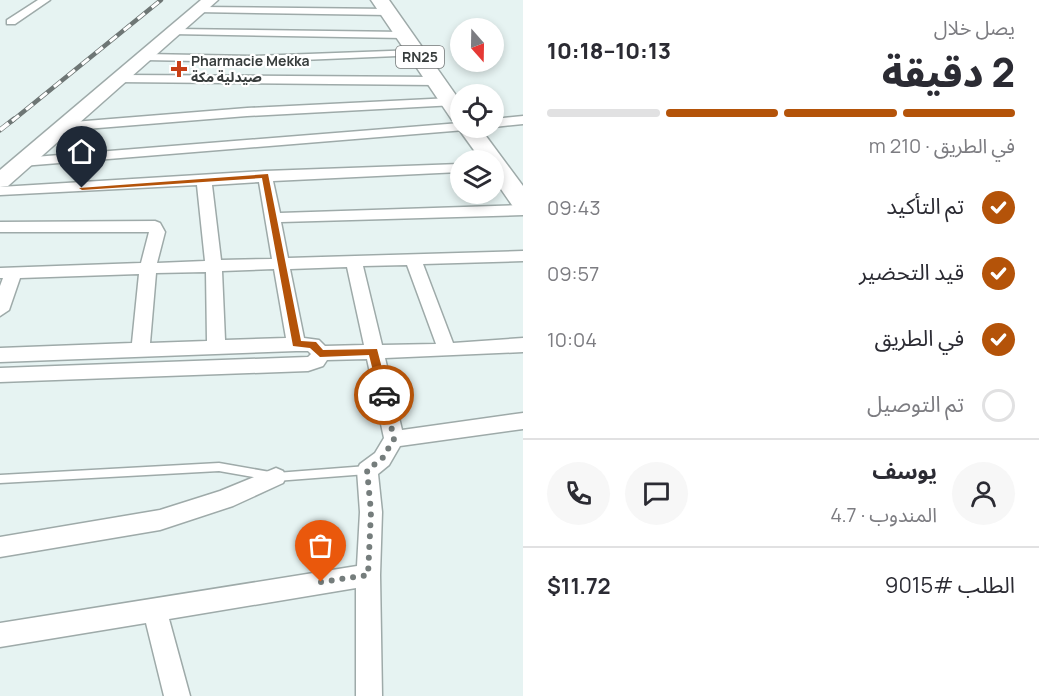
<!DOCTYPE html>
<html lang="ar">
<meta charset="utf-8">
<style>
body{margin:0;font-family:Manrope,"Noto Sans Arabic",sans-serif;background:#f7f7f7;color:#2b2b33;direction:rtl;height:100vh;display:flex;flex-direction:column;font-size:22px;white-space:nowrap}
*{box-sizing:border-box;margin:0}
p{font-size:20px;color:#7c7c81}
.icon{flex:none;width:33px;height:33px;fill:none;stroke:currentColor;stroke-width:2;stroke-linecap:round;stroke-linejoin:round}
.map{position:relative;flex:1;overflow:hidden;direction:ltr}
.details{display:flex;flex-direction:column;background:#fff;width:516px}
.details>*{flex:none}
.needle{width:39px;rotate:160deg}
.buttons{position:absolute;left:450px;top:18px;display:grid;gap:12px}
.buttons a{display:grid;place-items:center;width:54px;height:54px;border-radius:50%;background:#fff;box-shadow:0 3px 9px #0003;font-size:30px}
.pin{position:absolute;display:grid;place-items:center;width:51px;height:51px;color:#fff;margin:-62px -26px;border-radius:50% 50% 50% 0;rotate:-45deg;box-shadow:0 0 6px #0007}
.pin .icon{rotate:45deg}
.courier{position:absolute;display:grid;place-items:center;width:60px;height:60px;margin:-30px;border:4px solid #b45309;border-radius:50%;background:#fff;color:#222;box-shadow:0 2px 8px #0007}
.headline em{font-style:normal;font-weight:800}
.headline div{display:flex;flex-direction:column-reverse}
.headline{display:flex;align-items:center;justify-content:space-between;height:102px;padding:0 24px}
h1{font-size:39px;font-weight:800;line-height:45px}
.bar{display:grid;grid-template-columns:repeat(4,1fr);gap:9px 6px;align-content:center;height:72px;padding:0 24px}
.bar i{height:8px;border-radius:4px;background:#e1e1e2}
.bar .selected{background:#b45309}
.bar p{grid-column:span 4}
.line{display:flex;align-items:center;gap:15px;padding:0 24px;border-top:2px solid #e1e1e2}
.line div{flex:1}
.round{display:grid;place-items:center;flex:none;width:63px;height:63px;border-radius:32px;background:#f7f7f7}
ol{padding:0 24px;list-style:none}
li{display:flex;align-items:center;gap:18px;height:66px}
li p{margin-inline-start:auto}
li .icon{padding:6px;border-radius:50%;background:#b45309;color:#fff;stroke-width:4}
li:last-child{color:#7c7c81}
li i{width:33px;height:33px;border:3px solid #e1e1e2;border-radius:50%}
main{display:flex;flex:1;min-height:0}
.map>svg:first-child{display:block}
.lines{fill:none;stroke-linecap:round;stroke-linejoin:round}
.lane-casing{stroke:#9eaaa9;stroke-width:3}
.street-casing{stroke:#9eaaa9;stroke-width:3}
.secondary-casing{stroke:#9eaaa9;stroke-width:3}
.primary-casing{stroke:#9eaaa9;stroke-width:3}
.lane{fill:#fff;fill-rule:evenodd}
.street{fill:#fff;fill-rule:evenodd}
.secondary{fill:#fff;fill-rule:evenodd}
.primary{fill:#fff;fill-rule:evenodd}
.rail-far1-casing{stroke:#6e7675;stroke-width:4.5}
.rail-casing{stroke:#6e7675;stroke-width:5}
.rail-far1{stroke:#fff;stroke-width:3;stroke-dasharray:9;stroke-linecap:butt}
.rail{stroke:#fff;stroke-width:4;stroke-dasharray:11;stroke-linecap:butt}
.route{fill:#b45309}
.done{stroke:#757d7c;stroke-width:6;stroke-dasharray:0 10.8}
.poi-dot{fill:#c83f16;stroke:#fff;stroke-width:2}
.labels{text-anchor:middle;stroke-width:4.5;stroke-linejoin:round;paint-order:stroke}
.shield{fill:#fff;stroke:#747777;stroke-width:1.5}
.shield-label{font-size:14px;font-weight:bold;fill:#383d3d}
.far-poi-label{font-size:14px;font-weight:bold;fill:#383d3d;stroke:#fff;text-anchor:start}
</style>
<main>
<section class="details">
<div class="headline"><div><h1>2 دقيقة</h1><p>يصل خلال</p></div><em>10:13–10:18</em></div>
<div class="bar"><i class="selected"></i><i class="selected"></i><i class="selected"></i><i></i><p>في الطريق · 210 m</p></div>
<ol>
<li><svg class="icon" aria-label="check" viewBox="0 0 24 24"><path d="M5 12l5 5 9-10"/></svg>تم التأكيد<p>09:43</p></li>
<li><svg class="icon" aria-label="check" viewBox="0 0 24 24"><path d="M5 12l5 5 9-10"/></svg>قيد التحضير<p>09:57</p></li>
<li><svg class="icon" aria-label="check" viewBox="0 0 24 24"><path d="M5 12l5 5 9-10"/></svg>في الطريق<p>10:04</p></li>
<li><i></i>تم التوصيل</li>
</ol>
<div class="line" style="height:108px"><a class="round"><svg class="icon" aria-label="person" viewBox="0 0 24 24"><circle cx="12" cy="8" r="4"/><path d="M4 21q1-7 8-7t8 7"/></svg></a><div><b>يوسف</b><p>المندوب · 4.7</p></div><a class="round"><svg class="icon" aria-label="chat" viewBox="0 0 24 24"><path d="M4 5h16v11H9l-5 4z"/></svg></a><a class="round"><svg class="icon" aria-label="phone" viewBox="0 0 24 24"><path d="M5 4h4l2 5-3 2q2 4 5 5l2-3 5 2v4C11 20 4 13 5 4z"/></svg></a></div>
<div class="line" style="height:78px"><div>الطلب #9015</div><b>$11.72</b></div>
</section>
<div class="map">
<svg width="523" height="696" viewBox="0 0 523 696">
<rect width="100%" height="100%" fill="#e6f3f2"/>
<g class="lines">
<g class="lane-casing">
<path id="lane" d="M219,463L276,473L367,466L371,467L372,470L371,473L367,474L276,481L219,471L0,483V475Z"/>
</g>
<g class="street-casing">
<path id="street" d="M38,0H50L15,24H7V20Z
M200,7L389,9L394,12L389,15L196,12V8Z
M175,29L404,32L410,35L404,38L171,34V30Z
M417,50L421,51V55L252,62L145,60L139,57L145,54L252,56Z
M119,75L436,77L442,81L436,85L115,82L113,79Z
M451,98L457,102L455,105L247,116L61,131L54,127L61,123L247,108Z
M523,116V124L494,127V119Z
M460,123V128H466L465,130L22,166L15,162L22,158Z
M460,164V172L273,181L280,213L523,205V215L281,222L288,258L523,251V261L423,264L453,343L523,338V352L385,358L402,430L523,413V429L400,446L389,465L378,474L382,512L380,575L382,696H356V588L169,619L190,696H164L146,623L0,647V623L357,566L360,512L357,470L360,464L375,453L384,438L367,359L327,360L323,366L308,371L0,382V368L308,357L311,354L308,351H296L0,362V348L132,343L139,274L20,278L9,310L0,316V286L3,278H0V268L141,263L149,232H0V222L155,221L160,223L165,232L157,263L205,261L197,185L0,195V187L265,171ZM259,182L272,259L221,260L212,185ZM407,265L436,344L382,345L363,266ZM347,267L364,345L325,346L319,340L304,338L290,269ZM274,269L286,338L225,340L222,271ZM206,272L207,341L150,343L156,273Z
M276,468L283,471L286,477L283,483L233,506L160,530L0,557V537L160,510L220,491Z"/>
</g>
<g class="secondary-casing">
<path id="secondary" d="M201,0H218L8,186L0,187V170Z"/>
</g>
<g class="primary-casing">
<path id="primary" d="M371,0H389L460,101V121L452,120Z
M460,124V128H480L523,186V210L514,208L494,179V160H481L458,128Z"/>
</g>
<use href="#lane" class="lane"/>
<use href="#street" class="street"/>
<use href="#secondary" class="secondary"/>
<use href="#primary" class="primary"/>
<g class="rail-far1-casing">
<path id="rail-far1" d="M12,121L161,0"/>
</g>
<g class="rail-casing">
<path id="rail" d="M0,130L14,119"/>
</g>
<use href="#rail-far1" class="rail-far1"/>
<use href="#rail" class="rail"/>
</g>
<path class="route" d="M268,174L301,341L316,342L323,350L377,349L389,395L388,398H381L379,395L369,355L320,357L310,348L293,346L262,178L82,190L79,188Z"/>
<g class="lines">
<path class="done" d="M321,582L368,575L371,512L367,470L382,459L394,439L384,395"/>
</g>
<path class="poi-dot" d="M176 60h6v6h6v6h-6v6h-6v-6h-6v-6h6z"/>
<g class="labels">
<rect class="shield" x="396" y="46" width="48" height="22" rx="4.5"/>
<g class="shield-label">
<text x="420" y="62">RN25</text>
</g>
<g class="far-poi-label">
<text x="191" y="66">Pharmacie Mekka<tspan x="191" dy="16">صيدلية مكة</tspan></text>
</g>
</g>
</svg>
<div class="buttons">
<a><svg class="needle" viewBox="-14 -14 28 28"><path d="M0-13l5 13h-10z" fill="#e53935"/><path d="M0 13l5-13h-10z" fill="#7c7c81"/></svg></a>
<a><svg class="icon" aria-label="locate" viewBox="0 0 24 24"><circle cx="12" cy="12" r="6"/><path d="M12 2v4M12 18v4M2 12h4M18 12h4"/></svg></a>
<a><svg class="icon" aria-label="layers" viewBox="0 0 24 24"><path d="M12 4l9 5-9 5-9-5zM3 14l9 5 9-5"/></svg></a>
</div>
<div class="pin" style="left:321px;top:582px;background:#ea580c"><svg class="icon" aria-label="bag" viewBox="0 0 24 24"><path d="M5 8h14l-1 12H6zM9 8a3 3 0 0 1 6 0"/></svg></div>
<div class="pin" style="left:82px;top:188px;background:#1f2937"><svg class="icon" aria-label="home" viewBox="0 0 24 24"><path d="M3 11l9-7 9 7M6 9v11h12V9"/></svg></div>
<div class="courier" style="left:384px;top:395px"><svg class="icon" aria-label="car" viewBox="0 0 24 24"><path d="M5 17H2v-5l4-1 3-4h7l3 4 3 1v5h-3M9 17h6M6 11h13"/><circle cx="7" cy="17" r="2"/><circle cx="17" cy="17" r="2"/></svg></div>
</div>
</main>
